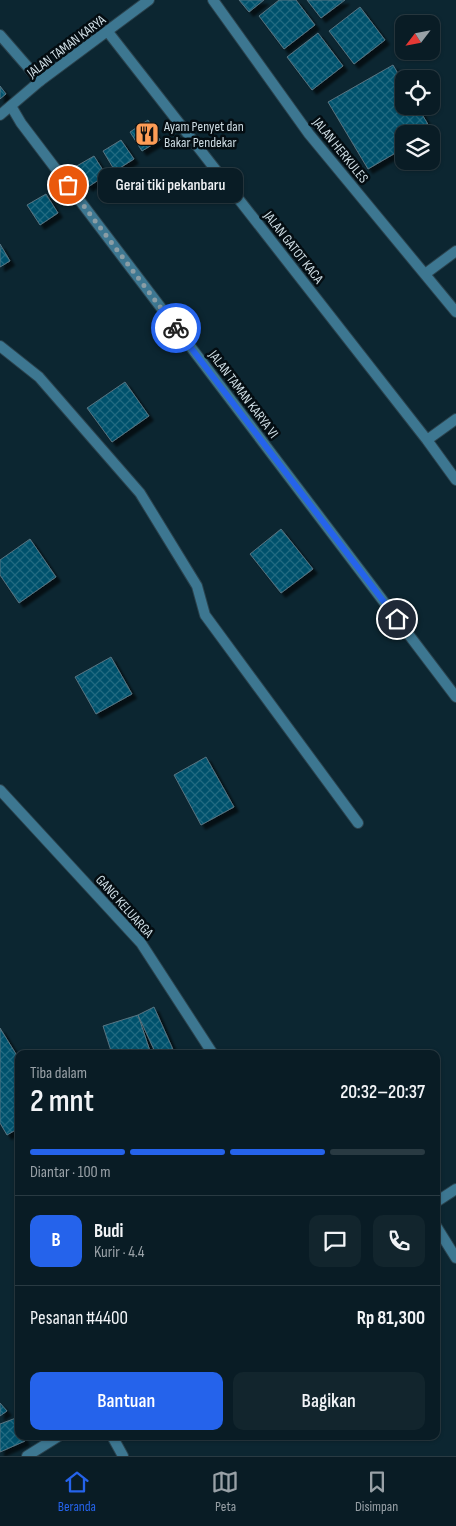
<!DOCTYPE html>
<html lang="id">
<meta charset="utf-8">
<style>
body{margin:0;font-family:"Sofia Sans Condensed",sans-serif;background:#12252d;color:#f1f3f6;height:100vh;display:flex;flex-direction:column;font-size:19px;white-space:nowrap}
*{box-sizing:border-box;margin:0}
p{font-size:16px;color:#99a1a7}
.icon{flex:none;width:28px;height:28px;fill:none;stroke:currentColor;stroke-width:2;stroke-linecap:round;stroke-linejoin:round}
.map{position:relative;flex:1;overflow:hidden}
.drawer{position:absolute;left:15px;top:1050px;width:425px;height:390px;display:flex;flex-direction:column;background:#091c25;border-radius:10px;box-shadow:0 1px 4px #0004,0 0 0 1px #293a42}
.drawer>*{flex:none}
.needle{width:32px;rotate:238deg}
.buttons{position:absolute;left:395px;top:15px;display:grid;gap:10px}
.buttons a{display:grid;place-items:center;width:45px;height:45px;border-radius:10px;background:#091c25;box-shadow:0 1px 4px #0004,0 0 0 1px #293a42;font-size:25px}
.pin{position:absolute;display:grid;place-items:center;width:42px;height:42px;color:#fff;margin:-21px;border:2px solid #fff;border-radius:50%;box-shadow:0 1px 5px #0007}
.courier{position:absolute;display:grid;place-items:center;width:50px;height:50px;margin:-25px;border:4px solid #2563eb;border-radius:50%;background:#fff;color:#222;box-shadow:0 1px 6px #0007}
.bubble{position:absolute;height:35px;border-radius:10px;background:#091c25;box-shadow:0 1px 4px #0004,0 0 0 1px #293a42;font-size:16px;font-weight:600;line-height:35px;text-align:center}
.headline em{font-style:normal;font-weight:600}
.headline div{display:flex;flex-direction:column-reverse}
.headline{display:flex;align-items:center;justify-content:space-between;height:85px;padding:0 15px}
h1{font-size:32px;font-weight:600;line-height:38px}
.bar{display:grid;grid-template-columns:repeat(4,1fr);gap:8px 5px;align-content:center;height:60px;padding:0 15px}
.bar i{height:6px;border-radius:4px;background:#293a42}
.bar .on{background:#2563eb}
.bar p{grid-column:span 4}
.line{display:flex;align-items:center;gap:12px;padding:0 15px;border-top:1px solid #293a42}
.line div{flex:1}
.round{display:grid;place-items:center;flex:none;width:52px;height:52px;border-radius:10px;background:#12252d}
.action{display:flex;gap:10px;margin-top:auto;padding:10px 15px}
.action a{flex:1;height:58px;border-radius:10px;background:#2563eb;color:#fff;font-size:20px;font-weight:600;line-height:58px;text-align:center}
.action a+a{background:#12252d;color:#f1f3f6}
.tabs{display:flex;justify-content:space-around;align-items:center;height:70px;border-top:1px solid #293a42;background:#091c25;font-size:14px;color:#99a1a7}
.tabs a{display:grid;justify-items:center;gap:2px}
.tabs .on{color:#2563eb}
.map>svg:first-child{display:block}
.building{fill:url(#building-cross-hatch);stroke:#587481;filter:url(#shadow)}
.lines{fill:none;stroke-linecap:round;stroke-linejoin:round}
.minor-casing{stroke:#2b434e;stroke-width:12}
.tertiary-casing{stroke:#2b434e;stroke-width:12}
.minor{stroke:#3d7791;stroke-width:10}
.tertiary{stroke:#3d7791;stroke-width:10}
.done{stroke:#8a9da5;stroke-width:5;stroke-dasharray:0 9}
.route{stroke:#2563eb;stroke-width:6}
.labels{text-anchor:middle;stroke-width:5;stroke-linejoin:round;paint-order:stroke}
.street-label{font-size:14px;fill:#cedde4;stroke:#040d12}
.poi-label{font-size:14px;fill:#cedde4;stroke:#040d12;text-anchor:start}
</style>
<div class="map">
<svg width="456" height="1456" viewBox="0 0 456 1456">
<defs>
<pattern id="building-cross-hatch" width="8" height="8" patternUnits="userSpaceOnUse" patternTransform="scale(1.25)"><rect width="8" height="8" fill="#00516c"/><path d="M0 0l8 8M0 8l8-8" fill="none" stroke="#246a81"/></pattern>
<filter id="shadow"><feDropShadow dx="4.5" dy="4.5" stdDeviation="1" flood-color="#0009"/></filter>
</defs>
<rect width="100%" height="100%" fill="#0c2631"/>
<path class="building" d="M239,0H264L249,12Z
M279,0H296L315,25L284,49L259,16Z
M307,0H345L321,18Z
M360,7L385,40L354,64L329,31Z
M318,33L343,66L312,90L287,57Z
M393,65L404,84V106H417L432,131L427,134H404V148L368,169L328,102Z
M0,86L6,94L0,99Z
M148,120L160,140L142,151L130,132Z
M121,140L134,159L115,171L103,151Z
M94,156L106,175L88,187L75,167Z
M46,194L58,213L40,225L27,205Z
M0,244L10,261L0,267Z
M125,382L149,416L112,442L87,408Z
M281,529L313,569L281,593L250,554Z
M30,539L56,577L19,603L0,575V560Z
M111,657L132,694L96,714L75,677Z
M206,757L234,807L201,825L174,775Z
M154,1007L175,1054H156L138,1015Z
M138,1015L151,1054H112L103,1026Z
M0,1028L19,1059V1128L7,1135L0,1123Z
M0,1403L7,1411L0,1416Z
M16,1418L19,1425V1436H23L25,1441L0,1452V1424Z"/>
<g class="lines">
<g class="minor-casing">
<path id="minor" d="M213,0L309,134L456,312
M108,32L427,440L456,480
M0,35L40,81
M11,106L21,123L456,697
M425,274L456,251
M0,346L39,377L140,493L197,586L205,615L358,823
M427,440L456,419
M0,790L141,943L213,1054
M436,1202L456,1189
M436,1226L456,1258
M112,1436L123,1456
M27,1456L59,1436"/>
</g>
<g class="tertiary-casing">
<path id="tertiary" d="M0,115L40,81L149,0"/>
</g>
<use href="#minor" class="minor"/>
<use href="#tertiary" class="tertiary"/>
</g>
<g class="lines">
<path class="done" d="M68,185L176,328"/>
<path class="route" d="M176,328L397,619"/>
</g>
<defs>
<g id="restaurant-square" transform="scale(1.25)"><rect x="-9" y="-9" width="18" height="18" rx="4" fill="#fd9c56" stroke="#040d12"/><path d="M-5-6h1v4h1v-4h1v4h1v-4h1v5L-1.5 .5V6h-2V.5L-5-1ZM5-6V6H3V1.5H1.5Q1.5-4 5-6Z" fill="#111"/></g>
</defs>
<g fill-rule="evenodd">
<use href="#restaurant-square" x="147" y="134"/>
</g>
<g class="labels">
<g class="street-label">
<text transform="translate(66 46) rotate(-37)" y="5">JALAN TAMAN KARYA</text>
<text transform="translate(341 150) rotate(51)" y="5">JALAN HERKULES</text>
<text transform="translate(294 247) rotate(52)" y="5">JALAN GATOT KACA</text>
<text transform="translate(244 394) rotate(53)" y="5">JALAN TAMAN KARYA VI</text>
<text transform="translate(125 906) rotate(48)" y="5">GANG KELUARGA</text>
</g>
<g class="poi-label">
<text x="164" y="131">Ayam Penyet dan<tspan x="164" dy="16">Bakar Pendekar</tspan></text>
</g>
</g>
</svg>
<div class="buttons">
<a><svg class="needle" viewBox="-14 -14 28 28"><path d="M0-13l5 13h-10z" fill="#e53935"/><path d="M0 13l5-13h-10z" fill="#99a1a7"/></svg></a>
<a><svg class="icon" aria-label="locate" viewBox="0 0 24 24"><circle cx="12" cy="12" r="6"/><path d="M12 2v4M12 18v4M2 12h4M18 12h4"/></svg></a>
<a><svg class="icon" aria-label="layers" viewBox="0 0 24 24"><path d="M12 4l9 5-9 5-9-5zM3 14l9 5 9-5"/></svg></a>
</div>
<div class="pin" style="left:68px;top:185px;background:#ea580c"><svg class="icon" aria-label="bag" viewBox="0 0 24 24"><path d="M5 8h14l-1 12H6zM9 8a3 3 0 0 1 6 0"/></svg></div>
<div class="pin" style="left:397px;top:619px;background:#1f2937"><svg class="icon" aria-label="home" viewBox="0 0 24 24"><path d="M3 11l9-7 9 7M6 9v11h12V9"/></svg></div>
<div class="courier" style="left:176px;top:328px"><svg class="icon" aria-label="bike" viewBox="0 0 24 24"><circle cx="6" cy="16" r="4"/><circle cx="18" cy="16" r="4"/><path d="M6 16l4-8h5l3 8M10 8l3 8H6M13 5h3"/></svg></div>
<div class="bubble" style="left:98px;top:168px;width:145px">Gerai tiki pekanbaru</div>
<section class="drawer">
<div class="headline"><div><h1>2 mnt</h1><p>Tiba dalam</p></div><em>20:32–20:37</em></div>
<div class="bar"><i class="on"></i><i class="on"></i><i class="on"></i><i></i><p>Diantar · 100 m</p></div>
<div class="line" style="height:90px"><b class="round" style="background:#2563eb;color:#fff">B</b><div><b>Budi</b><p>Kurir · 4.4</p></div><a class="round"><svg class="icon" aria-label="chat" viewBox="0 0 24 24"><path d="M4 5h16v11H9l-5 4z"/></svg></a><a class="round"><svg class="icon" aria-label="phone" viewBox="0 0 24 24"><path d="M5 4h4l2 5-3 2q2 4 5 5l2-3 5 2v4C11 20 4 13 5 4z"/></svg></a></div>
<div class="line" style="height:65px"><div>Pesanan #4400</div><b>Rp 81,300</b></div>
<div class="action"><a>Bantuan</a><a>Bagikan</a></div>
</section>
</div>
<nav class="tabs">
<a class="on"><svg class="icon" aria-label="home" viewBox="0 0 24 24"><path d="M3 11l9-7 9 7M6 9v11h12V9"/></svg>Beranda</a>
<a><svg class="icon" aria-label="map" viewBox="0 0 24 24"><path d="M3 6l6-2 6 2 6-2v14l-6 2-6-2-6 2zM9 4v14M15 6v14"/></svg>Peta</a>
<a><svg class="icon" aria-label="saved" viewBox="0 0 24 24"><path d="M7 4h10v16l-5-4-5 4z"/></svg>Disimpan</a>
</nav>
